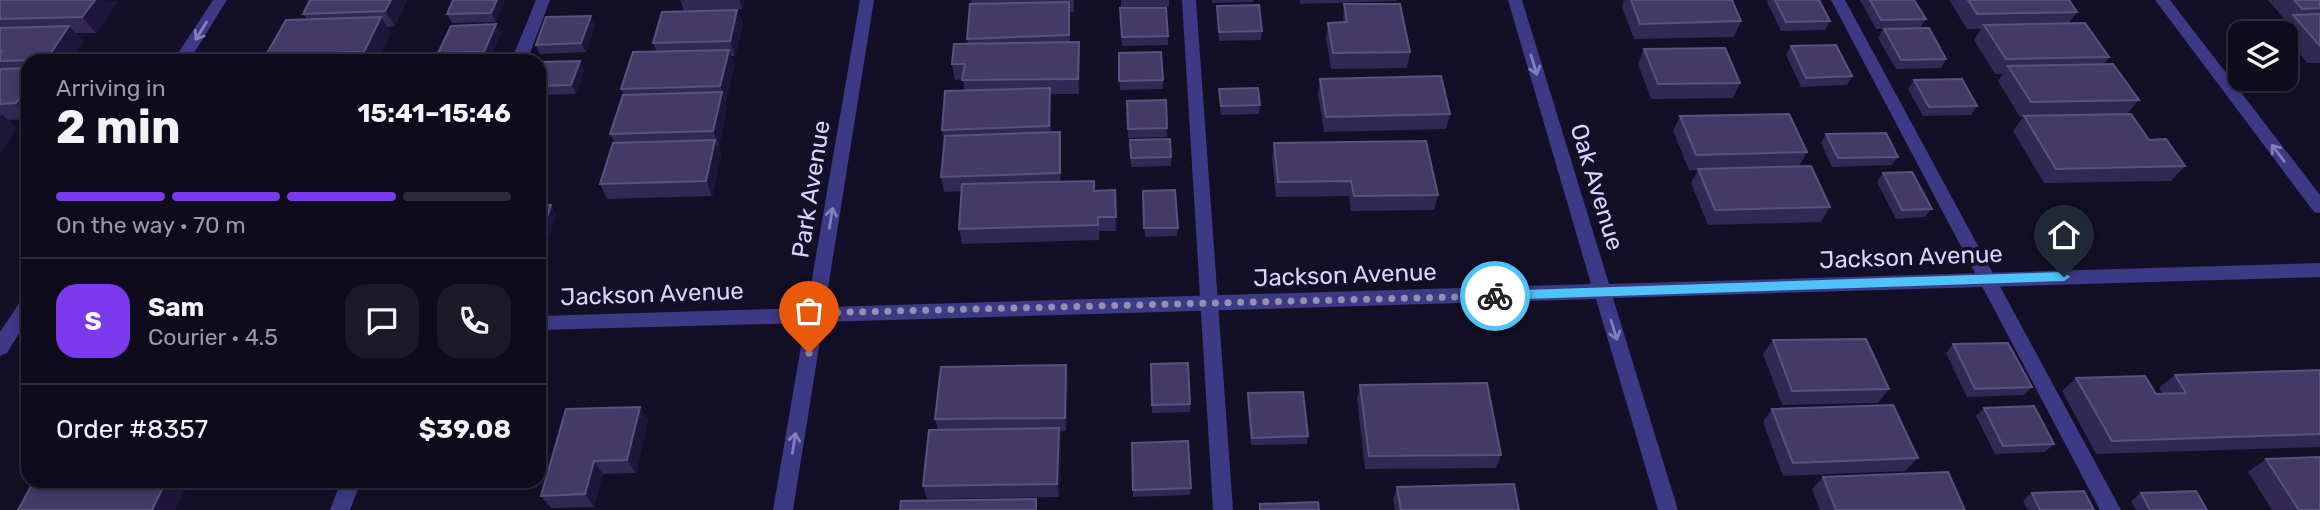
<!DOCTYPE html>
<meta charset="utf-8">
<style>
body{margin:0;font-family:Rubik,sans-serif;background:#1c1929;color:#f1f3f6;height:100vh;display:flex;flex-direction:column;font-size:26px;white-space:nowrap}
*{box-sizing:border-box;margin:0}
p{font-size:23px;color:#9b9ba3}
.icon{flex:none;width:38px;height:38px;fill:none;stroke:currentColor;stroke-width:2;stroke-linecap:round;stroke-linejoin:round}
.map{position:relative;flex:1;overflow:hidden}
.panel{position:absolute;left:21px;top:54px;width:525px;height:434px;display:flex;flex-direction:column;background:#0e0b1c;border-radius:21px;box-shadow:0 4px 10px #0003,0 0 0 2px #2e2b3b}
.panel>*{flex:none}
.fabs{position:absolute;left:2228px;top:21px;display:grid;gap:14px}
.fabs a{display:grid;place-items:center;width:70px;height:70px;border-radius:14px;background:#0e0b1c;box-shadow:0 4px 10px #0003,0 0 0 2px #2e2b3b;font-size:35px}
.pin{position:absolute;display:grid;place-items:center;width:60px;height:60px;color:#fff;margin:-72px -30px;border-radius:50% 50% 50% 0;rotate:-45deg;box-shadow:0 0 7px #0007}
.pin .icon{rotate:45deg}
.courier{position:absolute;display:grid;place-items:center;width:70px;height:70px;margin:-35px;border:5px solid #4fc3f7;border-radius:50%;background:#fff;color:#222;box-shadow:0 2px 9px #0007}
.overview em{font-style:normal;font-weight:700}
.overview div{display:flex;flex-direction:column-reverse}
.overview{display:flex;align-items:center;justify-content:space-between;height:119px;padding:0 35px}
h1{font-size:46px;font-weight:700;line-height:52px}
.bar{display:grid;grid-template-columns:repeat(4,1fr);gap:10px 7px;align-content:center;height:84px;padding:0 35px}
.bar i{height:9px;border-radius:5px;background:#2e2b3b}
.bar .active{background:#7c3aed}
.bar p{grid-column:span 4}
.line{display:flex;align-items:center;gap:18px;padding:0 35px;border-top:2px solid #2e2b3b}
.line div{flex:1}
.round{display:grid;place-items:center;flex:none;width:74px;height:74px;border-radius:21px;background:#1c1929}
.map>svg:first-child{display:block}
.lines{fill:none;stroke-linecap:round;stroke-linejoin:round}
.lane{fill:#3d3a85;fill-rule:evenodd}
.street{fill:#3d3a85;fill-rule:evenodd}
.wall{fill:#312854}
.shaded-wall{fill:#1d163a}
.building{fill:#433a66;stroke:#5a527e;stroke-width:2}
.oneway{stroke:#837fbc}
.route{fill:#4fc3f7}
.done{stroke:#948fb3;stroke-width:7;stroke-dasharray:0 12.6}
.labels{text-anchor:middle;stroke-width:7;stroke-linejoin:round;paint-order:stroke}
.street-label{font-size:24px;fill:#d9d4ff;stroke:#130f26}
</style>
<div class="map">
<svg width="2320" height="510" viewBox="0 0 2320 510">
<rect width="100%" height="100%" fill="#130f26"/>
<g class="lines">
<path class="lane" d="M536,0H550L527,61H511Z
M1182,0H1196L1233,510H1213Z
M1831,0H1845L2121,510H2100Z
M341,481H361L350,510H330Z"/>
<path class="street" d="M213,0H227L189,61H173Z
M860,0H874L825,307L1591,284L1508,0H1522L1609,284L2320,263V277L1613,298L1678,510H1658L1596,299L823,322L793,510H773L805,323L539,330V316L807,308Z
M2155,0H2170L2320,195V213L2314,212Z
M28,297V319L7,353L0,356V332L22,299Z"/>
</g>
<path class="wall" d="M0,0L118,1L96,33H76L83,41L69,61H28V119L8,120L17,129L0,153V69H2L0,67Z
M310,0H407L395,26L387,27L391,33L377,61H271L266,55L307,19L303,14Z
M453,0H505L496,22L452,23L447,14Z
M680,0H744L742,9L684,11Z
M971,0H1074V12H1070V42H1079L1080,57L1079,94H1051V133L1061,147V182L1095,191L1115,190L1116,231H1099V240L962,244L959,229L962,191L944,192L941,177L944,143L942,130L964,90L963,79L955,80L952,64L968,43L967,39L972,4Z
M1121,0H1169V7L1121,8Z
M1212,0H1253V2L1212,3Z
M1300,0H1397L1396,1L1300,4Z
M1624,0H1732L1741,21L1734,37L1634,39L1622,7Z
M1768,0H1819L1830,21L1825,30L1781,31L1767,2Z
M1860,0H1914L1926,19L1920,28L1946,59L1941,68L1896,69L1878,38L1883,29H1876Z
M1949,0H2069L2077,12L2069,23L2109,57L2104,64L2139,100L2127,114L2149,140L2185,166L2171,181L2044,183L2013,131L2023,117H2020L1998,81L2003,74H1995L1974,40L1981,29H1967Z
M2268,0H2320V63H2307L2286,37V33H2282L2280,30L2287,22Z
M1344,4L1410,52L1407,68L1331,69L1326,38L1328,23H1343Z
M1217,6L1262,31L1261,40L1219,41Z
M1120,8L1168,36V45L1122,46Z
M737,10L743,25L735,56H731L735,65L725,102L727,107L719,146H718L721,155L712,196L607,199L600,184L615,143L610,134L624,95L621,89L657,52L653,43Z
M591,16L595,25L586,52L540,54L536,45Z
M496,24L501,33L489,61H443L438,53Z
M1791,46L1852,76L1847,85L1801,87L1786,55Z
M1644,49L1740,83L1733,98L1651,99L1638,64Z
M1119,53L1163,80V89L1120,90Z
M580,61L584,70L576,94L539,95V62Z
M1320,79L1450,114L1446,129L1324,132L1318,94Z
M1914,80L1977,106L1971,115L1923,116L1908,89Z
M1219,89L1260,105L1259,114L1221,115L1219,98Z
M1166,100L1167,137L1128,138L1127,101Z
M1680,116L1807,152L1799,166L1830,207L1821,222L1708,225L1691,183L1698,170H1689L1673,131Z
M1826,134L1898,157L1892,165L1832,167L1821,143Z
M1130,140L1171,157V166L1131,167Z
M1274,143L1438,195L1434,210L1351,211L1349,196L1276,197L1272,158Z
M1883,173L1932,209L1925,217L1896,219L1877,182Z
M1143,191L1178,228L1177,236L1145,237Z
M539,205H551L556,214L545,250H539Z
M1773,340L1889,389L1878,403L1782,405L1763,354Z
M1953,344L2032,387L2024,395L1967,397L1946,353Z
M1151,364L1190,404V412L1152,413Z
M1066,365L1068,379L1066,431H1060L1061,441L1059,497L927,499L923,486L938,430L935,419Z
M2320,370V447L2096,454L2062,391L2076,378L2156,394H2163L2159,388L2175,375Z
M1360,385L1501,455L1496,468L1365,469L1357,398Z
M1248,393L1308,436L1307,444L1251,445L1247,401Z
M640,407L648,420L636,473L603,474L594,507L551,508L541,496Z
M1984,408L2054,444L2045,452L1995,454L1976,416Z
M1772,409L1918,458L1905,471L1783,476L1763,422Z
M1132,443L1191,488L1190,495L1133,497Z
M2266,459L2320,510H2272L2248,472Z
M1823,477L1965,510H1820L1812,489Z
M1397,487L1519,510H1395L1393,500Z
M2032,493L2094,510H2028L2023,501Z
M2141,493L2207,510H2136L2131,501Z"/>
<path class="shaded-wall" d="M95,0L118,1L96,33L82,17Z
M391,0H407L395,26L385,11Z
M497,0H505L496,22L491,13Z
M739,0H744L742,9Z
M1069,2L1070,17V51L1069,35Z
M737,10L743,25L735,56L730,41Z
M591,16L595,25L586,52L581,43Z
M381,17L391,33L377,61H370L364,52Z
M496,24L501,33L489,61L484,52Z
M69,26L83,41L69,61H47L46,60Z
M1079,42L1080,57L1079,94L1078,79Z
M729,50L735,65L726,102L720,86Z
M580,61L584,70L576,94L571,85Z
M28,86V115L16,103Z
M1050,88L1051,103L1050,141L1049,126Z
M722,92L727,107L719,146L713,131Z
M2,114L17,129L0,153V116Z
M1060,132L1061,147V188L1060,173Z
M715,140L721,155L712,196L706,181Z
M551,205L556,214L545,250L540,241Z
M1066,365L1068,379L1066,431L1065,418Z
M640,407L648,420L636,473L627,460Z
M1059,428L1061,441L1059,497L1057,484Z
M594,461L603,474L594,507L585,494Z
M166,481H189L175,510H152Z"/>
<path class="building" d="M0,0H95L82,17L0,19Z
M310,0H391L385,11L303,14Z
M453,0H497L491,13L447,14Z
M1631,0H1732L1741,21L1640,24Z
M1775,0H1819L1830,21L1786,22Z
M1870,0H1914L1926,19L1881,20Z
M1968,0H2069L2077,12L1977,14Z
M2294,0H2320V8L2302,9Z
M1069,2V35L967,39L970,4Z
M1344,4H1400L1410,52L1333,53L1328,23L1347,22Z
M1259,5L1262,31L1219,32L1217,6Z
M1120,8H1166L1168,36L1122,37Z
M737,10L730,41L653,43L662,12Z
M2320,14V46L2293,15Z
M591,16L581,43L536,45L546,17Z
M381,17L364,52L266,55L286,20Z
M2085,23L2109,57L2006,59L1984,25Z
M496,24L484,52L438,53L451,26Z
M69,26L46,60L0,61V54L2,51H0V28Z
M1929,28L1946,59L1901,60L1884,29Z
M1079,42L1078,79L962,80L965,64H952L954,44Z
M1836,45L1852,76L1806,78L1791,46Z
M1725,48L1740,83L1658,84L1644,49Z
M729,50L720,86L621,89L633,52Z
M1161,52L1163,80L1119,81V53Z
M375,59L374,61H279Z
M580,61L571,85L539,86V62Z
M2113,64L2139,100L2031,102L2008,66Z
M28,68V86L16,103L0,104V69Z
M1441,76L1450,114L1326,117L1320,79Z
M1962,79L1977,106L1929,107L1914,80Z
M1050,88L1049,126L942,130L945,91Z
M1258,88L1260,105L1221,106L1219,89Z
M722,92L713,131L610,134L623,95Z
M1166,100L1167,128L1128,129L1127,101Z
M1789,114L1807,152L1696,155L1680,116Z
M2131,114L2149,140L2166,139L2185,166L2056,169L2024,116Z
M1060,132V173L941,177L945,136Z
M1886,133L1898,157L1838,158L1826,134Z
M1170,139L1171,157L1131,158L1130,140Z
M715,140L706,181L600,184L613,143Z
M1426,141L1438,195L1354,196L1351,181L1278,182L1274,143Z
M1811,166L1830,207L1715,210L1698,169Z
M1912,172L1932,209L1902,210L1883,173Z
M1094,181V191L1115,190L1116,217H1098V225L959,229L962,184Z
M1175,190L1178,228H1144L1143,191Z
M539,205H551L539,242Z
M1866,339L1889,389L1792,391L1773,340Z
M2008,343L2032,387L1975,389L1953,344Z
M1188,363L1190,404L1152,405L1151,364Z
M1066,365L1065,418L935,419L941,367Z
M2320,370V434L2112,441L2076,378L2145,376L2156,394L2186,393L2175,375Z
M1487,383L1501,455L1369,456L1360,385Z
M1303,392L1308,436L1252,438L1248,393Z
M1893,405L1918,458L1793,463L1772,409Z
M2034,406L2054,444L2003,446L1984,408Z
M640,407L627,460L594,461L585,494L541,496L566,409Z
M1059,428L1057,484L923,486L929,430Z
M1188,441L1191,488L1133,490L1132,443Z
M2320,457V510H2299L2266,459Z
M1948,472L1965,510H1836L1823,477Z
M34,481H166L152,510H18Z
M1514,484L1519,510H1401L1397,487Z
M2084,491L2094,510H2040L2032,493Z
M2196,491L2207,510H2150L2141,493Z
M1036,499V510H900L901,501Z
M1318,502L1319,510H1260V504Z"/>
<defs><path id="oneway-shaft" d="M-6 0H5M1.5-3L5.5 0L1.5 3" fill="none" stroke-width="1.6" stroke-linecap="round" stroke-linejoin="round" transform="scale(1.75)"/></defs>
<g class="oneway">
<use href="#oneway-shaft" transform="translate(201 31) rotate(122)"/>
<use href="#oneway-shaft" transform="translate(1534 65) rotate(73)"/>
<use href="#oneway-shaft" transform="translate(2278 153) rotate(-127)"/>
<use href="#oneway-shaft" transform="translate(831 218) rotate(-81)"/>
<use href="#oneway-shaft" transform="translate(1614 330) rotate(73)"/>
<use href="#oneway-shaft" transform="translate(794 443) rotate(-81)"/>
</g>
<path class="route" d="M2064,272L2070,277L2064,281L1495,300L1490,296L1495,291Z"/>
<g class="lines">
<path class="done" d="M809,353L815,313L1495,296"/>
</g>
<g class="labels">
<g class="street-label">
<text transform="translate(1597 187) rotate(73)" y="8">Oak Avenue</text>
<text transform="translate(811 189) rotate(-81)" y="8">Park Avenue</text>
<text transform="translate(1911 257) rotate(-2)" y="8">Jackson Avenue</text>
<text transform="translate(1345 275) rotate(-2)" y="8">Jackson Avenue</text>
<text transform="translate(652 294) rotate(-2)" y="8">Jackson Avenue</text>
</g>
</g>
</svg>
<div class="fabs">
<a><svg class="icon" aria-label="layers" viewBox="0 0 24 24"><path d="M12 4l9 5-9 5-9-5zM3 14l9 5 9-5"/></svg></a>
</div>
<div class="pin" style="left:809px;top:353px;background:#ea580c"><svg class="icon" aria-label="bag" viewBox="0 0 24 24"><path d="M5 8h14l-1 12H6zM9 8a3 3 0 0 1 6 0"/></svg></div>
<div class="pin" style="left:2064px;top:277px;background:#1f2937"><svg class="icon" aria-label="home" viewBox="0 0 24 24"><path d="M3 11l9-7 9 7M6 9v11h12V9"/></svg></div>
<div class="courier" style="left:1495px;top:296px"><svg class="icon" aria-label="bike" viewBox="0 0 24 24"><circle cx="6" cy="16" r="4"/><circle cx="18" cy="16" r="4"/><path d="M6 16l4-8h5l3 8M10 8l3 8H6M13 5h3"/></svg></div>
<section class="panel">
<div class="overview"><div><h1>2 min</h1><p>Arriving in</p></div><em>15:41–15:46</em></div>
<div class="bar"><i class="active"></i><i class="active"></i><i class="active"></i><i></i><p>On the way · 70 m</p></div>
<div class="line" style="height:126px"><b class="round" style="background:#7c3aed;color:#fff">S</b><div><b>Sam</b><p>Courier · 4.5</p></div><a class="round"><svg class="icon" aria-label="chat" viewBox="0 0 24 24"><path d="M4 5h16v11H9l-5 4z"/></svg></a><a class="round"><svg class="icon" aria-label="phone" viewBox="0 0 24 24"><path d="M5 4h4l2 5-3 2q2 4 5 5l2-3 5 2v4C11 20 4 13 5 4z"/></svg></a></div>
<div class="line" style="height:91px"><div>Order #8357</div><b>$39.08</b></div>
</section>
</div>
